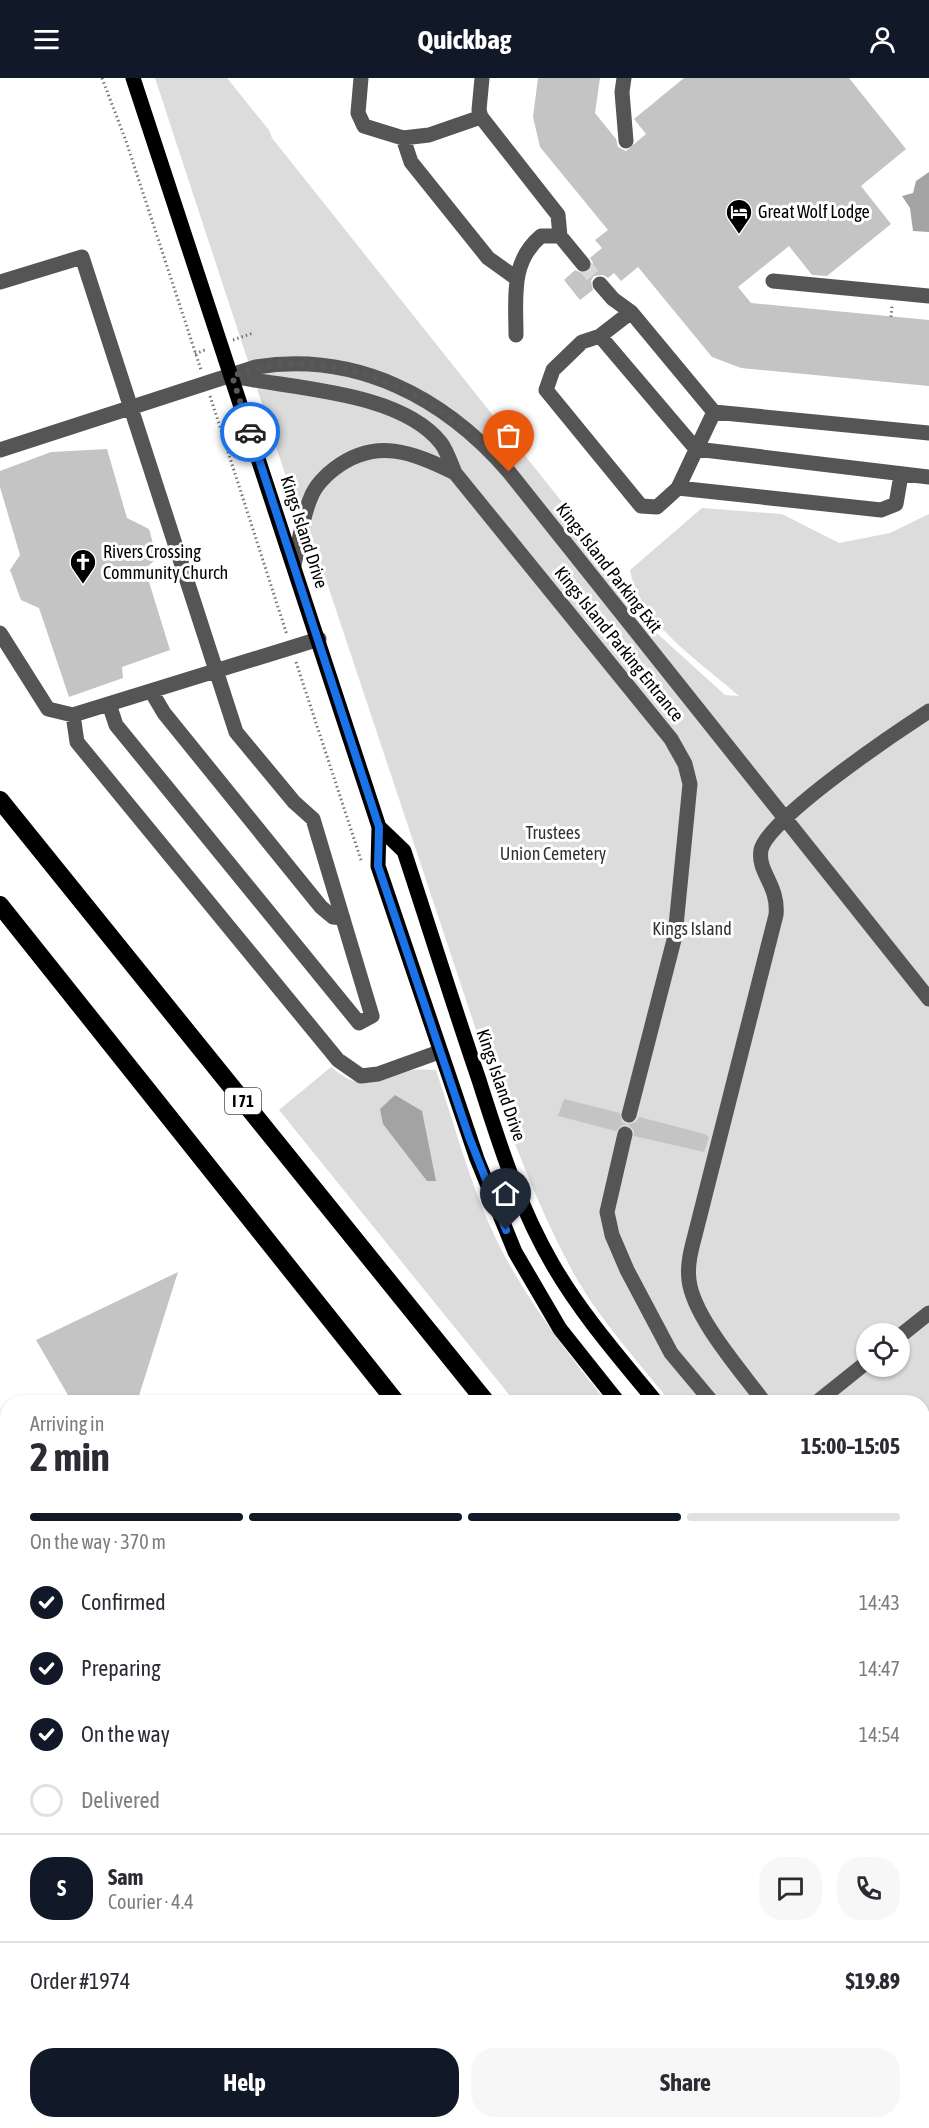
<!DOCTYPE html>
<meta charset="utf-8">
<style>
body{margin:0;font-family:"Asap Condensed",sans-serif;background:#f7f7f7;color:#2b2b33;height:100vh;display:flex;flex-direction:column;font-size:22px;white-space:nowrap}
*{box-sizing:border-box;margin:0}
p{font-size:20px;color:#7c7c81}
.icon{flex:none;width:33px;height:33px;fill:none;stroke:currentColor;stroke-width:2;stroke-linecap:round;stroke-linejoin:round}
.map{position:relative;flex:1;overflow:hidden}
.panel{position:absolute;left:0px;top:1317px;width:930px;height:734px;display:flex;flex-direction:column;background:#fff;border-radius:24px 24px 0 0;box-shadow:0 2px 4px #0004}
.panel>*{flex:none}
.controls{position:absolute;left:856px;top:1245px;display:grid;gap:12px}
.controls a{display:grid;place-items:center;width:54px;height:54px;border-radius:50%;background:#fff;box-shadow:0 2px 4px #0004;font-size:30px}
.pin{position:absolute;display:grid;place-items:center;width:51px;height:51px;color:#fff;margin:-62px -26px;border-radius:50% 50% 50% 0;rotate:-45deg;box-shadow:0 0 6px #0007}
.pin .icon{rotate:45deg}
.courier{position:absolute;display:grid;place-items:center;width:60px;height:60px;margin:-30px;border:4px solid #1a73e8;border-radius:50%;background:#fff;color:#222;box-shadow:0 2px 8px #0007}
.headline em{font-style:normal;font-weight:700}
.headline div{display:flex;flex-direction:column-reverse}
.headline{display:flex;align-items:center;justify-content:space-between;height:102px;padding:0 30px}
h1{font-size:39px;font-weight:700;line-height:45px}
.bar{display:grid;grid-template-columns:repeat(4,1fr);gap:9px 6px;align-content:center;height:72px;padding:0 30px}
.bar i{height:8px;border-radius:4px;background:#e1e1e2}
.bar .current{background:#111827}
.bar p{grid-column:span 4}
.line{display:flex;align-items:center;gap:15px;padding:0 30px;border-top:2px solid #e1e1e2}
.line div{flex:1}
.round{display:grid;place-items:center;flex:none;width:63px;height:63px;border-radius:24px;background:#f7f7f7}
ol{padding:0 30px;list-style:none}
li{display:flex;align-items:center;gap:18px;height:66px}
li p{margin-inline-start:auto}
li .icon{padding:6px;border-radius:50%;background:#111827;color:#fff;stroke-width:4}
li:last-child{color:#7c7c81}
li i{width:33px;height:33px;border:3px solid #e1e1e2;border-radius:50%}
.primary-button{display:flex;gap:12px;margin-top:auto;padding:12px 30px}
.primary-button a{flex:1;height:69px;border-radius:24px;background:#111827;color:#fff;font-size:24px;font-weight:700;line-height:69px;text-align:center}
.primary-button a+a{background:#f7f7f7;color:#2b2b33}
header{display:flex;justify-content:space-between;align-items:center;height:78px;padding:0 30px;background:#111827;color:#fff;font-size:27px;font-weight:700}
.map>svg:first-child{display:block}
.green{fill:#dcdcdc;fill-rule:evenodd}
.water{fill:#a3a3a3}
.building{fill:#c4c4c4}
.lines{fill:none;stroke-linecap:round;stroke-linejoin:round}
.minor-tunnel{stroke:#d9d9d9;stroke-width:15;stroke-dasharray:15 8;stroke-linecap:butt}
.path{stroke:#777;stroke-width:3;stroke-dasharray:1.5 3;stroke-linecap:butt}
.minor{stroke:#555;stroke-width:15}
.major{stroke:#000;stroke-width:15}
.highway{stroke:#000;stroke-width:18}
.done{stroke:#595959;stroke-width:6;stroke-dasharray:0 10.8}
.route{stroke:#1a73e8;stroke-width:8}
.labels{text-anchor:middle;stroke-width:6;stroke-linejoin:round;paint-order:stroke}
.shield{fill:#fff;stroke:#4c4c4c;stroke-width:1.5}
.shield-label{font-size:16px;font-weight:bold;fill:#000}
.poi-label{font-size:18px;fill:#000;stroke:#fff;text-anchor:start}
.street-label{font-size:18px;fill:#000;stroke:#fff}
.park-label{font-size:18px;fill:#333;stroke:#fff}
</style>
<header><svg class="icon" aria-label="menu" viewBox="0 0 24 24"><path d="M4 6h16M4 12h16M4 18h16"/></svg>Quickbag<svg class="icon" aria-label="person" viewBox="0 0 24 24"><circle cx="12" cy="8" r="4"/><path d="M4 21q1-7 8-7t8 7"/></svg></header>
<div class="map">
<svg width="929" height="2050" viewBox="0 0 929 2050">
<rect width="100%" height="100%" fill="#fff"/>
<path class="green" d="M155,0H227L269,52L272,60L574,439L575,445L649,548L725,617L739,618C700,583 640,546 630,492L702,430L782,436L839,465L890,455L929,436V1644L922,1635V1324H670C638,1283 600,1242 574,1196C547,1147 527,1097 507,1045L314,466L288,405ZM867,1256H900V1288H867Z
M331,989C365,1018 375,1000 413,992C420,991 429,992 436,992C455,1048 470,1107 496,1161C525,1220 566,1274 607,1324H515L279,1032Z
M0,1447L8,1448V2043H903L909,2050H0Z
M922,1715L929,1722V1835L923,1827Z"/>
<path class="water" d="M929,94V154L913,153L910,130L902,118L913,115L916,103Z
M395,1017L422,1033L436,1103H427L383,1046L380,1031Z"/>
<path class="building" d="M538,0H600L595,35L616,61L618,69L626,73L646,56L634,41L684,0H849L906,71L861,108L891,146L827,198L812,197L789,168L738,209L751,225L929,242V308L741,290L712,279L638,189L621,203L614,195L608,200L603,197L594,198L591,203L593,212L580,222L564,202L575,192L584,196L590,193L593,185L590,180L602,170L595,162L608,152L540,69L533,39Z
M107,371L127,440L149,451L157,480L145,491L170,572L122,589L123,600L69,619L39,530L21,522L10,492L20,477L0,409V393L51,374Z
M564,1021L620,1035L622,1044L627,1047L636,1044L639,1039L705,1056L709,1059L704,1074L634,1058V1053L628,1047H622L616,1053L558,1038Z
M178,1194L137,1324H72L36,1262Z"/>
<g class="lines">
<path class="minor-tunnel" d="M583,186L600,206"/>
<path class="path" d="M102,0L126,63L201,292
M891,239L892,228
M233,262L253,255
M195,276L207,271
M210,318L287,557
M296,584L362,785
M922,1723L929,1731
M192,2050L196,2043"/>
<path class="minor" d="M361,0L358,35L364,48L403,60L429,57L481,39
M482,0L479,32L481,39L558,137L560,158
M624,0L622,14L626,63
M403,60L411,84L488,180L516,200
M773,203L929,218
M0,204L82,179L236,654L294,724L313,741L372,938L359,945L116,647L109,626
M600,206L613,221L631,234L714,334L929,355
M631,234L600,258L582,264L553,292L546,312L641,428L657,429L678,410L714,334
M516,257C516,220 510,184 541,158H560L583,186
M600,258L696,371L929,399
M232,298C292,311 400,313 441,365C447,373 451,386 455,395L671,661L685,686L690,706L675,858L629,1037
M0,372L256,289C357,273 445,320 509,394L929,921
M678,410L881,432L896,426L901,397
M294,487C299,465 302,439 311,419C315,408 326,397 334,391C376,359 412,374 455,395
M0,555L48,631L73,637L319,561
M151,613L164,635L321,829L333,839L343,840
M73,637L77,664L338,982L361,998L378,996L439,974
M625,1056L607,1134L612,1157L627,1192L671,1275L712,1324
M900,1258L929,1235
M764,1324C742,1294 693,1239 689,1202C687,1187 691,1172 695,1157L776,837C779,807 757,794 761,772C767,741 898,653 929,633
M817,1324L867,1284
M0,1447L8,1448
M922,1530L929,1551
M922,1563L929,1570
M807,2043L812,2050
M164,2050L167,2043
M695,2050L697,2043"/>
<path class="major" d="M133,0L379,749L378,788L477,1081L515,1174L560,1251L618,1324
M379,749L404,773C429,849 453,926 479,1002C499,1065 519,1129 553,1187C582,1237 620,1280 656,1324
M922,1652L929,1660
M922,1700L929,1708"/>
<path class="highway" d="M0,722L486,1324
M0,827L396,1324
M922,1860L929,1868
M922,1978L929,1986"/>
</g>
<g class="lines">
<path class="done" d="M250,354L232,298C335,260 442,317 509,394"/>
<path class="route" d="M250,354L379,749L378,788L469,1059L506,1152"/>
</g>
<defs>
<g id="hotel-pin" transform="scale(1.35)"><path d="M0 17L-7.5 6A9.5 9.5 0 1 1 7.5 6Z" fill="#000" stroke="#fff"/><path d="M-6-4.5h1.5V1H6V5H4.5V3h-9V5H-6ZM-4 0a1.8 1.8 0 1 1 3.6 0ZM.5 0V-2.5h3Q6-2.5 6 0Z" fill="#fff"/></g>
<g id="church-pin" transform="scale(1.35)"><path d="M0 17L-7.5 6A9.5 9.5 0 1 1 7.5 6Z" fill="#000" stroke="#fff"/><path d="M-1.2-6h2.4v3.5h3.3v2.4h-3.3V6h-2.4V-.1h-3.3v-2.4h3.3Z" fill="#fff"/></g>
</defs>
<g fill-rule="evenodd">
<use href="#hotel-pin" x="739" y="134"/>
<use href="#church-pin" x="83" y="484"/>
</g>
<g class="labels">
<rect class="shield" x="225" y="1010" width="36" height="26" rx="4.5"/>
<g class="shield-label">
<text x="243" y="1029">I 71</text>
</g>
<g class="poi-label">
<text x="758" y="140">Great Wolf Lodge</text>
<text x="103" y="480">Rivers Crossing<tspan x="103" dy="21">Community Church</tspan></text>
</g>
<g class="street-label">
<text transform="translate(304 454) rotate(72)" y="6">Kings Island Drive</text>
<text transform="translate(609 490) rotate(52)" y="6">Kings Island Parking Exit</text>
<text transform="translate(619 566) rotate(51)" y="6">Kings Island Parking Entrance</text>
<text transform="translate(501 1007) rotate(71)" y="6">Kings Island Drive</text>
</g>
<g class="park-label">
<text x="553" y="761">Trustees<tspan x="553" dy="21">Union Cemetery</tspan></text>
<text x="692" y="857">Kings Island</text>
</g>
</g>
</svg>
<div class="controls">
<a><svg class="icon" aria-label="locate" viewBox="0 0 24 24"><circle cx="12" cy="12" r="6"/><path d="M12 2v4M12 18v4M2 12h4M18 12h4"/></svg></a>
</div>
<div class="pin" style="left:509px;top:394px;background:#ea580c"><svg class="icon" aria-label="bag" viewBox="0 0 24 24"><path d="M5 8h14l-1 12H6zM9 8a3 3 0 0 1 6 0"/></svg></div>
<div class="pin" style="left:506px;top:1152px;background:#1f2937"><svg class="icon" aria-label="home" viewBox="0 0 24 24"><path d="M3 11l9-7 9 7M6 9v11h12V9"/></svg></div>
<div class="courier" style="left:250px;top:354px"><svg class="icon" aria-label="car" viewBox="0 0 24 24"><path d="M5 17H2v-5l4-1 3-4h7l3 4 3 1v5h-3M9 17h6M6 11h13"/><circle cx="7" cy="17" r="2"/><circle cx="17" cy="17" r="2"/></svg></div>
<section class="panel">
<div class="headline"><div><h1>2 min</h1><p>Arriving in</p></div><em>15:00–15:05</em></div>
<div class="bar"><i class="current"></i><i class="current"></i><i class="current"></i><i></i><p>On the way · 370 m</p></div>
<ol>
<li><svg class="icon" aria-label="check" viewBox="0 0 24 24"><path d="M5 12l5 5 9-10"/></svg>Confirmed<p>14:43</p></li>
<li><svg class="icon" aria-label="check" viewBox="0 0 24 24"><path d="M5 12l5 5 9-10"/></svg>Preparing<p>14:47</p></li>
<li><svg class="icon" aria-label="check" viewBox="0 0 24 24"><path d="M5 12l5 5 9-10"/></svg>On the way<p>14:54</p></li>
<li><i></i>Delivered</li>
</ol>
<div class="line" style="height:108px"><b class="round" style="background:#111827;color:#fff">S</b><div><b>Sam</b><p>Courier · 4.4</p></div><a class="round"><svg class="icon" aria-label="chat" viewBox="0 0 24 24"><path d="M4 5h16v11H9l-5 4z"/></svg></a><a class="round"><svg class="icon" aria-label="phone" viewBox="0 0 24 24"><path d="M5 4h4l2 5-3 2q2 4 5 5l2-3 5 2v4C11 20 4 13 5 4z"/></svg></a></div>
<div class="line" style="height:78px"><div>Order #1974</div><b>$19.89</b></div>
<div class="primary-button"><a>Help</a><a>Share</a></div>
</section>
</div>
